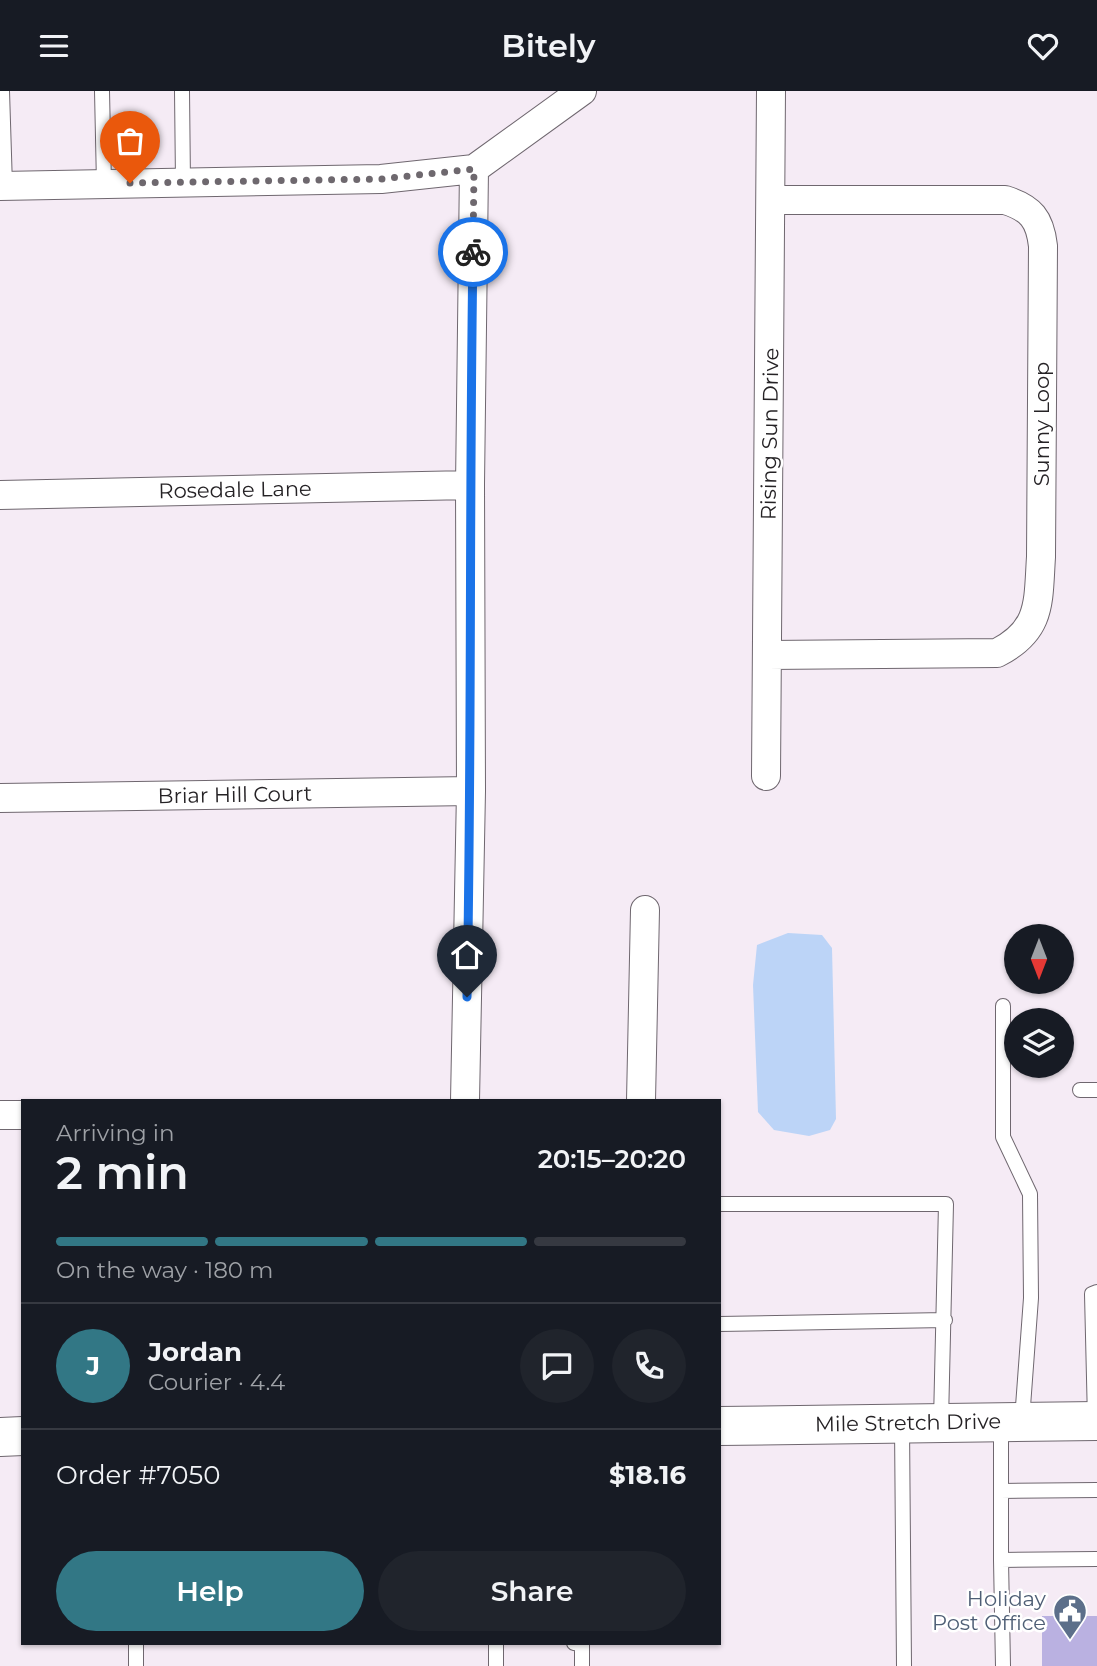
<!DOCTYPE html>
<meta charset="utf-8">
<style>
body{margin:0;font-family:Montserrat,sans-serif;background:#20242c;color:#f1f3f6;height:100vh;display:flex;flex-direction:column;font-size:26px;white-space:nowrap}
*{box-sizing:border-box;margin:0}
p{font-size:23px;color:#9ea1a6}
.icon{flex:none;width:38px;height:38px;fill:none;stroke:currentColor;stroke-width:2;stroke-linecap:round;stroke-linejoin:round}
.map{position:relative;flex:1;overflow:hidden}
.panel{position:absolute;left:21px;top:1008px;width:700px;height:546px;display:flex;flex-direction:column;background:#171b24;border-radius:0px;box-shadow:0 2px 5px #0004}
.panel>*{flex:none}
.needle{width:46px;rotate:180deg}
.fabs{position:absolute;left:1004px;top:833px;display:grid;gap:14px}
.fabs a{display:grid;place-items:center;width:70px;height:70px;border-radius:50%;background:#171b24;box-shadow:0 2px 5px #0004;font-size:35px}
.pin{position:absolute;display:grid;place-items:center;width:60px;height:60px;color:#fff;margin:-72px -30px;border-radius:50% 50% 50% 0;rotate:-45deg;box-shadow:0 0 7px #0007}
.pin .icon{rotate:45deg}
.courier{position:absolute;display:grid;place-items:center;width:70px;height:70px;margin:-35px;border:5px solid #1a73e8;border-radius:50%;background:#fff;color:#222;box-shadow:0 2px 9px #0007}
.head em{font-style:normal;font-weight:600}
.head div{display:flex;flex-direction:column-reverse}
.head{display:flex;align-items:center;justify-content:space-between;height:119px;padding:0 35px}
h1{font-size:46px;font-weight:600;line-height:52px}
.bar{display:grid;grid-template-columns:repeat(4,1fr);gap:10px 7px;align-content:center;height:84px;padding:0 35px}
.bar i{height:9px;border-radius:5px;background:#363941}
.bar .on{background:#327785}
.bar p{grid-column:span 4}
.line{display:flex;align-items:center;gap:18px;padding:0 35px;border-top:2px solid #363941}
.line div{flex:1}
.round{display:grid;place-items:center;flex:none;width:74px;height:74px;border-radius:37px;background:#20242c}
.action{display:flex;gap:14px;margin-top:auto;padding:14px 35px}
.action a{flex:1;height:80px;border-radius:42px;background:#327785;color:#fff;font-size:28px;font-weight:600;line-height:80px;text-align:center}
.action a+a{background:#20242c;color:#f1f3f6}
header{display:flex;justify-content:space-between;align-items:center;height:91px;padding:0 35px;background:#171b24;font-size:32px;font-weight:600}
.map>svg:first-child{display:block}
.water{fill:#bcd4f7}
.building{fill:#bab1e1}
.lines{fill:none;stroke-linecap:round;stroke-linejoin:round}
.lane-casing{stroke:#6f676f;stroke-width:16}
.street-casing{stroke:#6f676f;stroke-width:30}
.secondary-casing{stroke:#6f676f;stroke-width:40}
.lane{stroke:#fff;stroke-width:14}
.street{stroke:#fff;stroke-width:28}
.secondary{stroke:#fff;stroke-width:38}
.done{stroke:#6e686e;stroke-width:7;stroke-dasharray:0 12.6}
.route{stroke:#1a73e8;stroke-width:9}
.labels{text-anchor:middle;stroke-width:5;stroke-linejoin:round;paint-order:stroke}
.street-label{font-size:21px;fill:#252225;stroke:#fff}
.service-label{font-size:21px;fill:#4e5e75;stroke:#fff;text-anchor:end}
</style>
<header><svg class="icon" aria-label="menu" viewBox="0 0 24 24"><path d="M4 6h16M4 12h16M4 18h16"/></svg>Bitely<svg class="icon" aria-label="heart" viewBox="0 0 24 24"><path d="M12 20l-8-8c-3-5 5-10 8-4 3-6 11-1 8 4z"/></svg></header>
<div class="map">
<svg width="1097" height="1575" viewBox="0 0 1097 1575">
<rect width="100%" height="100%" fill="#f5ebf5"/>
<path class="water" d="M788,842L822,844L832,857L836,1028L830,1039L809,1045L774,1039L758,1021L753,894L757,854Z"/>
<path class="building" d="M1042,1525H1097V1575H1042Z"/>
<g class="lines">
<g class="lane-casing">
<path id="lane" d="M2,0L5,95
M102,0L104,93
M182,0L183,91
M1003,915V1046L1030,1103L1031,1207L1022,1329
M1080,999H1097
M719,1113H946L941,1330
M719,1233L945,1229
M1095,1329L1092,1203L1097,1201
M902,1334L904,1575
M1001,1400L1097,1399
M1001,1469V1333
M136,1552V1575
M496,1552V1575
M574,1552L582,1553V1575
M1003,1575L1001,1469L1097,1468"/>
</g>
<g class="street-casing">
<path id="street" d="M0,95L381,88L474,78L582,0
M0,404L470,394
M768,564L997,562C1042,539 1038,511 1041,466L1043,155C1040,128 1031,117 1005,109H772
M766,685L771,0
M0,707L471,700
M465,1010L471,700L470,394L474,78
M641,1010L645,819
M0,1024H23"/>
</g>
<g class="secondary-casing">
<path id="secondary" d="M719,1335L1097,1330
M0,1346L23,1345"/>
</g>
<use href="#lane" class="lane"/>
<use href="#street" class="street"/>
<use href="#secondary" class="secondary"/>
</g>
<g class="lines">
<path class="done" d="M130,92L381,88L474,78L473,161"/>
<path class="route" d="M467,906C472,658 469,410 473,161"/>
</g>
<defs>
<g id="civic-pin" transform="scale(1.75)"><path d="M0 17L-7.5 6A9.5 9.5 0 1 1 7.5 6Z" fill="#5c6f8a" stroke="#fff"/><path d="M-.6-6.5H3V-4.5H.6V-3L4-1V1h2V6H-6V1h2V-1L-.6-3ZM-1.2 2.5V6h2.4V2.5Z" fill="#fff"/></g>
</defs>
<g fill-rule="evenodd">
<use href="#civic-pin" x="1070" y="1520"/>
</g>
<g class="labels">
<g class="street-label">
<text transform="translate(1042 333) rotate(-90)" y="7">Sunny Loop</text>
<text transform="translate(770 343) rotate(-89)" y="7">Rising Sun Drive</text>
<text transform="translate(235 399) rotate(-1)" y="7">Rosedale Lane</text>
<text transform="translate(235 704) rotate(-1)" y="7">Briar Hill Court</text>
<text transform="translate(908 1332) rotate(-1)" y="7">Mile Stretch Drive</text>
</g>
<g class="service-label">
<text x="1046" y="1515">Holiday<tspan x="1046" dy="24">Post Office</tspan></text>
</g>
</g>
</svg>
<div class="fabs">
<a><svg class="needle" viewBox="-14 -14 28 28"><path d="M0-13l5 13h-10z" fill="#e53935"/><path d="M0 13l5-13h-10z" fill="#9ea1a6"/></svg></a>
<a><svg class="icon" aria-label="layers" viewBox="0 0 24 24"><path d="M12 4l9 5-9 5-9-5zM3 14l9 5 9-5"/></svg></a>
</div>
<div class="pin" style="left:130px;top:92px;background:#ea580c"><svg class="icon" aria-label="bag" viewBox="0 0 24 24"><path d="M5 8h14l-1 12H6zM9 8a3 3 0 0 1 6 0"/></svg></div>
<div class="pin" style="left:467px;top:906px;background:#1f2937"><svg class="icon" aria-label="home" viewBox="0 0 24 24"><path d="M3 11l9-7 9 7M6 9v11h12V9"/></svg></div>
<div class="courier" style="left:473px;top:161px"><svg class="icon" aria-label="bike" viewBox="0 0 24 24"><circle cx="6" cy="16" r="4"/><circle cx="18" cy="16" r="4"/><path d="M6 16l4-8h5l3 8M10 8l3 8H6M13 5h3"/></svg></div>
<section class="panel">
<div class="head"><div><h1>2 min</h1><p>Arriving in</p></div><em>20:15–20:20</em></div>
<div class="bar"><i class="on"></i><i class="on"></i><i class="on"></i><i></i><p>On the way · 180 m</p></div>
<div class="line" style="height:126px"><b class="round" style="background:#327785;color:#fff">J</b><div><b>Jordan</b><p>Courier · 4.4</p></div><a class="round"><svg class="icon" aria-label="chat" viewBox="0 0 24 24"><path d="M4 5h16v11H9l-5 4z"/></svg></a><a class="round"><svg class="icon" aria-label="phone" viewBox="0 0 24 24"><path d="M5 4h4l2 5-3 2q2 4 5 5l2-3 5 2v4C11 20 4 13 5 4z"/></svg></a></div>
<div class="line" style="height:91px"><div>Order #7050</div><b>$18.16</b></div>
<div class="action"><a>Help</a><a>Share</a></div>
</section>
</div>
